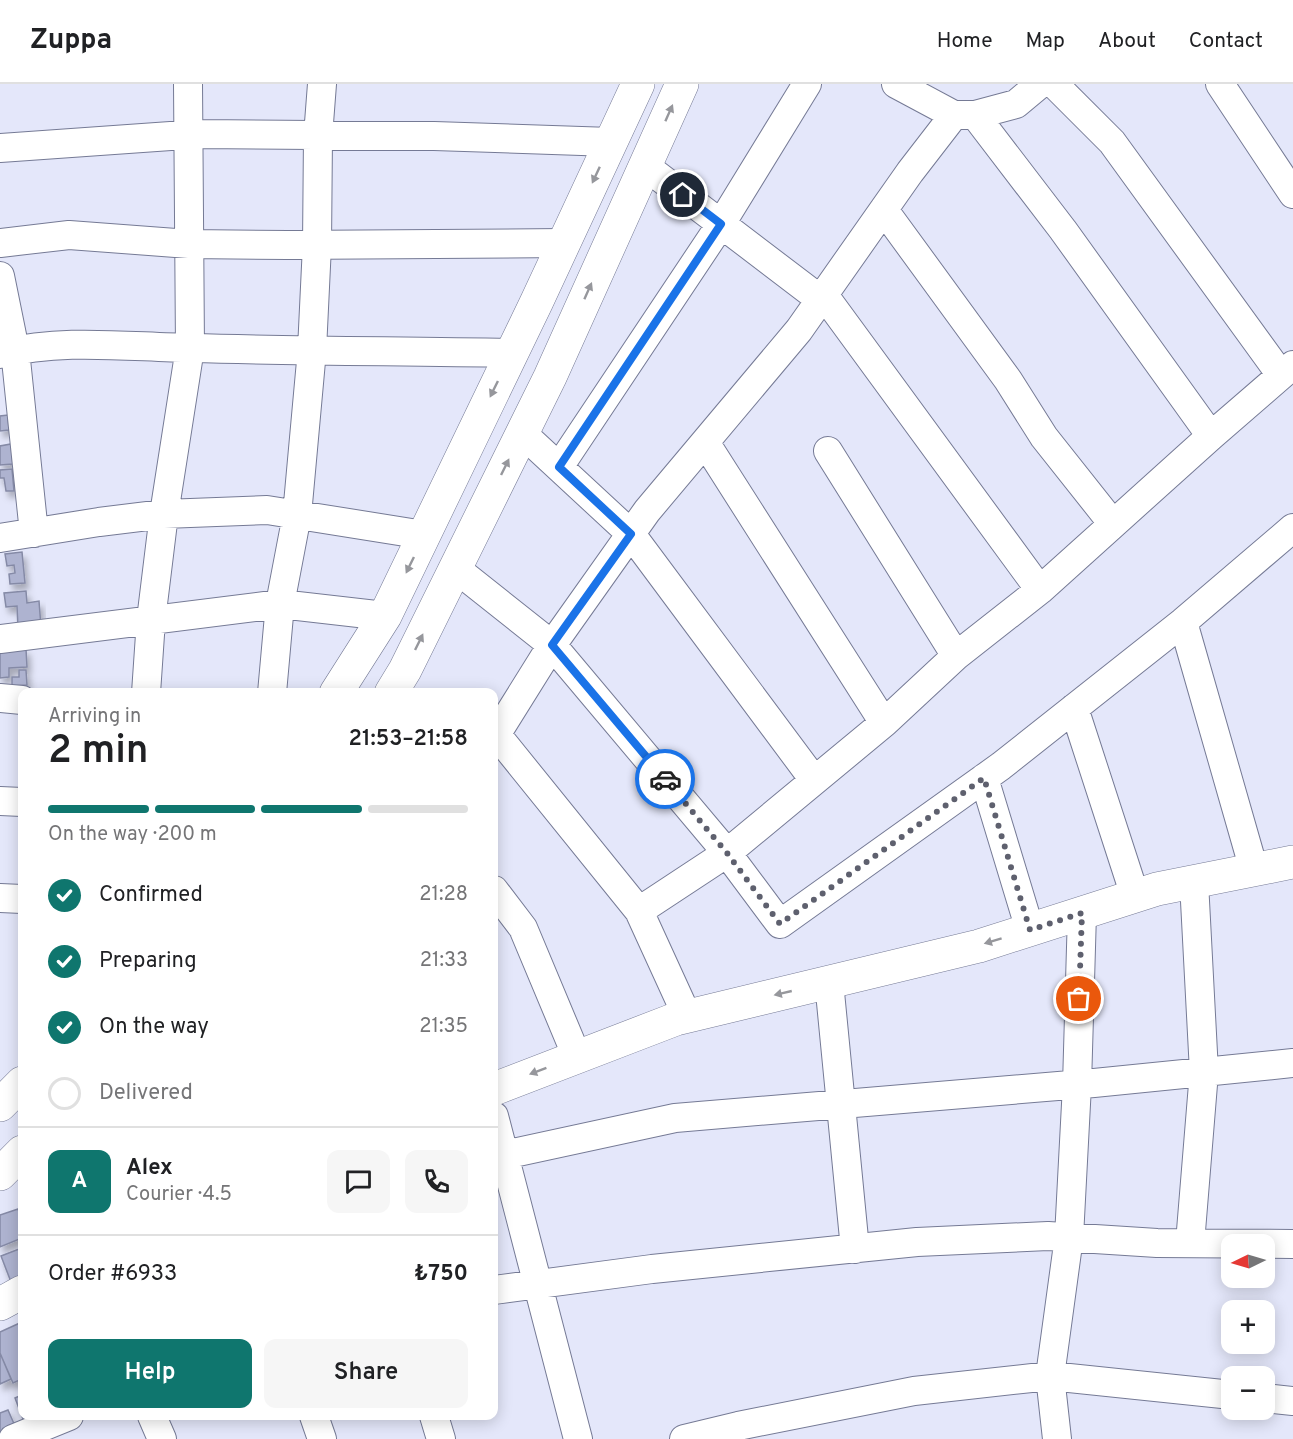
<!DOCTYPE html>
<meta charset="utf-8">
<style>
body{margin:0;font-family:Overpass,sans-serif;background:#f6f6f6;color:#202124;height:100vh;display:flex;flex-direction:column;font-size:22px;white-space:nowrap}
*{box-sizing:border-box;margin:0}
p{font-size:20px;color:#757577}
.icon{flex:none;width:33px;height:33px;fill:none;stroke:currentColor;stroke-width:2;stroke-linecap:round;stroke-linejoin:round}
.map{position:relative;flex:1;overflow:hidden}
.panel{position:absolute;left:18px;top:604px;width:480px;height:732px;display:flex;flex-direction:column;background:#fff;border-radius:12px;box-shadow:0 3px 15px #0003}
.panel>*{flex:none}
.needle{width:39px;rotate:265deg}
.controls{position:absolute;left:1221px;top:1150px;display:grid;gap:12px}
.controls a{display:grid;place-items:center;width:54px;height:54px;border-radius:12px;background:#fff;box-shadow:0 3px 15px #0003;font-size:30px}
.pin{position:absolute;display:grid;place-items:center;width:51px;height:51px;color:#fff;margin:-26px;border:3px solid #fff;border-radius:50%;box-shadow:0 2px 6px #0007}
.courier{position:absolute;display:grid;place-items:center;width:60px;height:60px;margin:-30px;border:4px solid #1a73e8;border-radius:50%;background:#fff;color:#222;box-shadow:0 2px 8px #0007}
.summary em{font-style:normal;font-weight:600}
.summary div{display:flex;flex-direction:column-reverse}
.summary{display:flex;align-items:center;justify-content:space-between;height:102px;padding:0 30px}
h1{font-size:39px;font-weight:600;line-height:45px}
.bar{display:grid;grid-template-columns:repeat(4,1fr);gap:9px 6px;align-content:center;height:72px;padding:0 30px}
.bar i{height:8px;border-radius:4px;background:#e0e0e0}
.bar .current{background:#0f766e}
.bar p{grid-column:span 4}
.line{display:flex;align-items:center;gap:15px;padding:0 30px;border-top:2px solid #e0e0e0}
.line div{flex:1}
.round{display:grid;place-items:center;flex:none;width:63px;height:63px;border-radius:12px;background:#f6f6f6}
ol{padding:0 30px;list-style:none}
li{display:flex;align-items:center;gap:18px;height:66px}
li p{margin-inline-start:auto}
li .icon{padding:6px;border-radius:50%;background:#0f766e;color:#fff;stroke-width:4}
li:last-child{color:#757577}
li i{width:33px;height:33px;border:3px solid #e0e0e0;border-radius:50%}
.cta{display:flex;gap:12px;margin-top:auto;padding:12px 30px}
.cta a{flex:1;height:69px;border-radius:12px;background:#0f766e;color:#fff;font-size:24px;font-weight:600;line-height:69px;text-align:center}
.cta a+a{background:#f6f6f6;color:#202124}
header{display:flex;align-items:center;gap:36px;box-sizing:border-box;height:84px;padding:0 30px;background:#fff;border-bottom:2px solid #e0e0e0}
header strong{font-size:28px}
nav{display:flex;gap:33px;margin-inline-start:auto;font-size:21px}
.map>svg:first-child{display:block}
.building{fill:#aeb3d0;stroke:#858aa6;stroke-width:1.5;filter:url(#shadow)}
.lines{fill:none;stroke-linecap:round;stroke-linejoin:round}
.minor-casing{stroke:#757a95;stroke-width:30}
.tertiary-casing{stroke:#757a95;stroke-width:34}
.secondary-casing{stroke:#757a95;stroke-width:34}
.minor{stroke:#fff;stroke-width:28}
.tertiary{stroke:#fff;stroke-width:33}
.secondary{stroke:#fff;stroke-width:33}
.oneway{fill:#96979c}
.done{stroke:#5e606e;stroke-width:6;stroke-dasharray:0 10.8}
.route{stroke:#1a73e8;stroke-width:8}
</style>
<header>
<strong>Zuppa</strong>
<nav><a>Home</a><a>Map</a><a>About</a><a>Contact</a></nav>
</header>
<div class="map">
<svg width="1293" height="1355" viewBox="0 0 1293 1355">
<defs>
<filter id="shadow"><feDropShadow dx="3.5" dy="6" stdDeviation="3" flood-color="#0004"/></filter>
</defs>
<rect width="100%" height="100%" fill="#e4e7fa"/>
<path class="building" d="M8,331L9,346L0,347V332Z
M11,360L13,380L0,381V362Z
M12,385L14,407H6L4,394H0V386Z
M22,468L25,499L10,500L9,490L15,489L14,481L7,482L5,470Z
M26,507L27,519L39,517L41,543L18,545L17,522L6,523L4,509Z
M26,565L27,583L9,584V593L0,594V566Z
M19,586H26L27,601L12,602V593H19Z
M18,1125L22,1137V1154L0,1163V1131Z
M19,1165L22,1174V1193L11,1198L1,1172Z
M22,1238V1295L13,1299L0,1269V1248Z
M0,1269L11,1295L0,1300Z
M22,1311V1332H36L24,1338L15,1314Z
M8,1326L15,1342L0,1348V1329Z"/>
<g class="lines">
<g class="minor-casing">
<path id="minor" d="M896,0L954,31
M1054,0L1112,58L1281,291
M1220,0L1293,110
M975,31L1016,20L1040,0
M0,64L199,50L434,52L611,58
M645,82L821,216
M884,126L1008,296L1044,353L1113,440
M0,159L69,151L189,160L288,161L564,159
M0,192L15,266L34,449
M824,211L1040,506
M0,270C63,254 127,263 191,264C298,267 405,267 512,269
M522,349L631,450L814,696
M705,358L884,639
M828,367L956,572
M559,383L721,140L807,0
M0,454L99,438L164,430L267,426L424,451
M455,484L552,561L727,769L884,639L956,572L1040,506L1211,352L1293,281
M1183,538L1254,786
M0,555L280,520L385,532
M146,609L151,536L164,430L190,264L188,0
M272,609L280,520L297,431L312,266L317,161L318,52L322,0
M0,614L22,616
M1074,624L1135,812
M496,650L639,827
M494,654L552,561L647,427L799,246L910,88L954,31H975L1063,146L1211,352
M984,694L1030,846
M0,717L22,718
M494,806L523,844L577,973
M0,814L22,815
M829,898L855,1165
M687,932L639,827L727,769L780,840L1001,682L1183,538L1293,444
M494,1032L578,1355
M504,1071L675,1034L1094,999L1293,979
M1190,1159L1204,988L1194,798
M494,1206L652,1185L917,1158L1048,1152L1157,1159L1293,1160
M1264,1314L1293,1317
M152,1332L162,1355
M314,1332L322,1355
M434,1332L441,1355
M13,1355L69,1332
M684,1355L738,1342L914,1307L1050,1292L1232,1311
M1057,1355L1050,1292L1069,1153L1077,1001L1082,829"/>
</g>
<g class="tertiary-casing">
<path id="tertiary" d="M494,1005L676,935L979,862L1157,805L1293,778
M0,1220L22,1208"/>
</g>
<g class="secondary-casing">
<path id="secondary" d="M336,609L385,532L537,217L638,0
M391,609L405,586L550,293L682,0
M0,1021L22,999
M0,1090L22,1068"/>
</g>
<use href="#minor" class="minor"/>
<use href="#tertiary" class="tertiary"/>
<use href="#secondary" class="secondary"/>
</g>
<defs><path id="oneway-solid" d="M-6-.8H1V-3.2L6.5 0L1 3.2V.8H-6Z" transform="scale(1.5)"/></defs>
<g class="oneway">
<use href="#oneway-solid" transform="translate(669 29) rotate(-66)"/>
<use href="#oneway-solid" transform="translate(596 91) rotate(115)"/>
<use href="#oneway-solid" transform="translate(588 207) rotate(-66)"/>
<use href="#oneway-solid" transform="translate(494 305) rotate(116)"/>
<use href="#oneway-solid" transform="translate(505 383) rotate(-64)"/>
<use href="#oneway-solid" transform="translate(410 481) rotate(116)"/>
<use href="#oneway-solid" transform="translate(419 558) rotate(-64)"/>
<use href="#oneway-solid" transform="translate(993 857) rotate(163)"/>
<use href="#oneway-solid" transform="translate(783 909) rotate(167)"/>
<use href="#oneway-solid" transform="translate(538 987) rotate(159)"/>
</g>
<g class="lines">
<path class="done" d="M665,695L727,769L780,840L984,694L1030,846L1082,829L1079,915"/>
<path class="route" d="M665,695L552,561L631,450L559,383L721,140L683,111"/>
</g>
</svg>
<div class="controls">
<a><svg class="needle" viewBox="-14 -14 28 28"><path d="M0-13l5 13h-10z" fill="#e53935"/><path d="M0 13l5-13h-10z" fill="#757577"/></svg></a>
<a>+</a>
<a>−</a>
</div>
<div class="pin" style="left:1079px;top:915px;background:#ea580c"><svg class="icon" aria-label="bag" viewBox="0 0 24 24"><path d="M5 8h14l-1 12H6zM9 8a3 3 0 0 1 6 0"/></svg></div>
<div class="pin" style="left:683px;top:111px;background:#1f2937"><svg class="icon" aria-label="home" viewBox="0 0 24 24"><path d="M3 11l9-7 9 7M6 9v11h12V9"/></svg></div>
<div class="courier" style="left:665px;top:695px"><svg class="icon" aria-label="car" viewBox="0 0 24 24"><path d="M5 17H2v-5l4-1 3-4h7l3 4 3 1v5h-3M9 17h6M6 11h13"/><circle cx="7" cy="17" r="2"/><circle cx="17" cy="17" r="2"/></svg></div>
<section class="panel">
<div class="summary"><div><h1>2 min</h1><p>Arriving in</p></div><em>21:53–21:58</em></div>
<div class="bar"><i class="current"></i><i class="current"></i><i class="current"></i><i></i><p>On the way · 200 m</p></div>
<ol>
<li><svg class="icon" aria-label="check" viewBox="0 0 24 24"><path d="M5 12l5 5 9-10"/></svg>Confirmed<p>21:28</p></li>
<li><svg class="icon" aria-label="check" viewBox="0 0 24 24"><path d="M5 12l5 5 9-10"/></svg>Preparing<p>21:33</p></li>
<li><svg class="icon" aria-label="check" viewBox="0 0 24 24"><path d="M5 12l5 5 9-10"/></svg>On the way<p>21:35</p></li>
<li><i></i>Delivered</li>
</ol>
<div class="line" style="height:108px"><b class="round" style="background:#0f766e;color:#fff">A</b><div><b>Alex</b><p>Courier · 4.5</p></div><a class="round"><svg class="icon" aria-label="chat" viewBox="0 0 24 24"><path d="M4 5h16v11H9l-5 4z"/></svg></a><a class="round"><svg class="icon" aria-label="phone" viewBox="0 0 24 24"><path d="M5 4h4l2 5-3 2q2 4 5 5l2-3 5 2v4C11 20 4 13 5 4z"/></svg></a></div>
<div class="line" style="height:78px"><div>Order #6933</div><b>₺750</b></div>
<div class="cta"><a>Help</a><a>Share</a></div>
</section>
</div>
